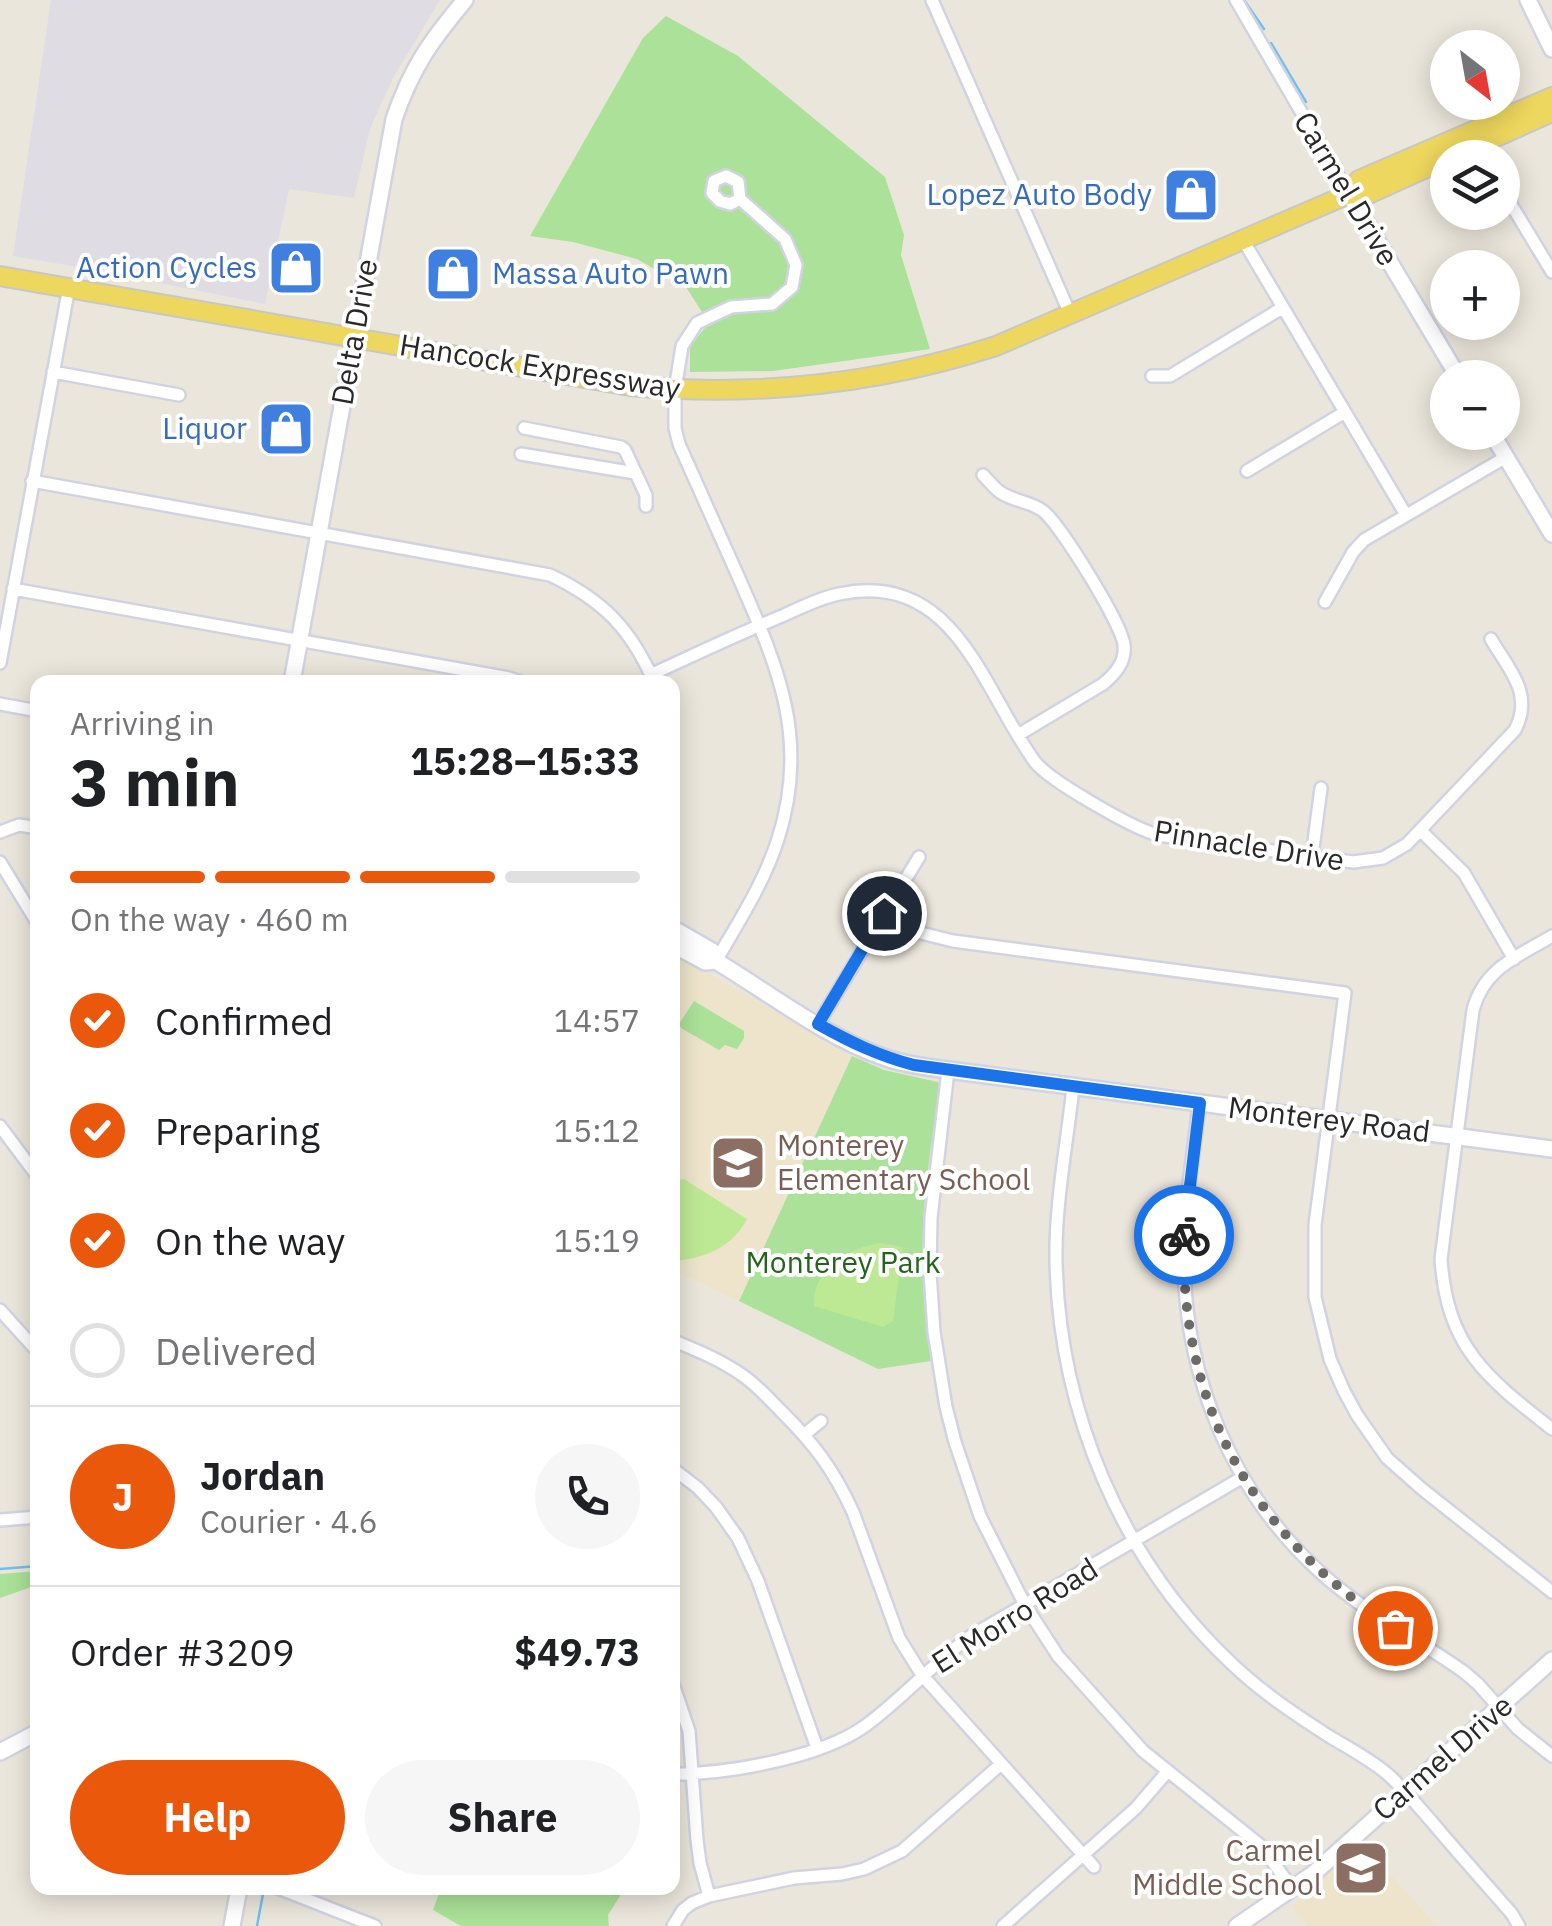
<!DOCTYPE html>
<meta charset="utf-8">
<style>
body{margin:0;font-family:"IBM Plex Sans",sans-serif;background:#f6f6f6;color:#202124;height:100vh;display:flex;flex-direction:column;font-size:38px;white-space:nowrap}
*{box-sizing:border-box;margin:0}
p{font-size:32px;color:#757577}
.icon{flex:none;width:55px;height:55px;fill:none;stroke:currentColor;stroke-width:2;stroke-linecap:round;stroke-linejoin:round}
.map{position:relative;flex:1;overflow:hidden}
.drawer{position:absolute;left:30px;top:675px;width:650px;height:1220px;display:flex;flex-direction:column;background:#fff;border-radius:20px;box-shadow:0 5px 25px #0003}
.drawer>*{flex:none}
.needle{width:65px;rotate:149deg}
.fabs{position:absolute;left:1430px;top:30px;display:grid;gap:20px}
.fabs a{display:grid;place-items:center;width:90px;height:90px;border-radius:50%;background:#fff;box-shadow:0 5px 25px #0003;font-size:50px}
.pin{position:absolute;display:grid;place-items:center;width:85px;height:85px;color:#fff;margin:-42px;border:5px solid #fff;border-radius:50%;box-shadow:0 2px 10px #0007}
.courier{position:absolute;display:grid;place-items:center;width:100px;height:100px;margin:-50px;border:8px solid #1a73e8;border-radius:50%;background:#fff;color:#222;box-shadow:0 2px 12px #0007}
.head em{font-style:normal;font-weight:800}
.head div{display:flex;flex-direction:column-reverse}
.head{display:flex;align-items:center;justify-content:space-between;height:170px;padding:0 40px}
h1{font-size:65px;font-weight:800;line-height:75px}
.bar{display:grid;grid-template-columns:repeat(4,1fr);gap:15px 10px;align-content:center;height:120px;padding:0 40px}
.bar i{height:12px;border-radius:8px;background:#e0e0e0}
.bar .on{background:#ea580c}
.bar p{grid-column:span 4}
.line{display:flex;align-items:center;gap:25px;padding:0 40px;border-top:2px solid #e0e0e0}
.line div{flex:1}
.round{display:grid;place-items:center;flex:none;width:105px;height:105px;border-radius:52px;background:#f6f6f6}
ol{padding:0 40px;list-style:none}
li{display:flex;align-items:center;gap:30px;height:110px}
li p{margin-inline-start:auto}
li .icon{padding:10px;border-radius:50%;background:#ea580c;color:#fff;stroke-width:4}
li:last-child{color:#757577}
li i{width:55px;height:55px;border:5px solid #e0e0e0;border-radius:50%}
.cta{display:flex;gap:20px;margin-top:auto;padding:20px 40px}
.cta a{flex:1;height:115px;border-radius:60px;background:#ea580c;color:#fff;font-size:40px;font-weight:800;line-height:115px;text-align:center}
.cta a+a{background:#f6f6f6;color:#202124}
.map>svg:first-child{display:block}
.industrial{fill:#dfdce4}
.education{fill:#ede4cb}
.green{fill:#abe198}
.pitch{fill:#bee994}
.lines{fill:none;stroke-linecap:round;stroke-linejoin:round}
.stream{stroke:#6fc1ec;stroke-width:2.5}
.street-casing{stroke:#d1d3e2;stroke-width:16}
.secondary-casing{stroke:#d1d3e2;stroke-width:20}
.primary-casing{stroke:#c7c7c7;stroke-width:22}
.street{stroke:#fff;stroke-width:11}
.secondary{stroke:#fff;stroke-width:15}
.primary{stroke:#eed75e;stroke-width:18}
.done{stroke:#6d6b67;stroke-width:10;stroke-dasharray:0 18}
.route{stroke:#1a73e8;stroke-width:12}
.labels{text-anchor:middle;stroke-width:8;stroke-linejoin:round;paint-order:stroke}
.street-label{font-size:30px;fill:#292929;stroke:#fff}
.shop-label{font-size:30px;fill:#366cbe;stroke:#fff;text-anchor:end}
.education-label{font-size:30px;fill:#785e54;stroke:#fff;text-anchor:start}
.park-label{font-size:30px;fill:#24651b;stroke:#fff}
</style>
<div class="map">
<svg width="1552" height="1926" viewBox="0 0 1552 1926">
<rect width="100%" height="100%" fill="#ebe6db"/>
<path class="industrial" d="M51,0H440L393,78L370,129L354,198L289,189L265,304L90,269L13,256Z"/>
<path class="education" d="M673,953L852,1056L738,1301L673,1270Z
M1363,1844L1437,1926H1306L1292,1906Z"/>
<path class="green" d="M666,16L738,56L885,177L904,235L901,255L930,349L773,371L690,372V346L709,323L686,287L637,259L573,242L530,236L643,38Z
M694,1001L744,1031V1038L737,1049L725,1045L719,1050L681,1028L679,1024Z
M852,1056L884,1070L938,1082L940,1086C933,1133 925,1180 923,1227C921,1272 925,1317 931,1361L878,1369L739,1301Z
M37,1571V1585L0,1598V1574Z
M441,1888H625L608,1915L609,1926H461L433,1910Z"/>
<path class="pitch" d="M684,1179L747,1219C733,1247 704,1259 673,1261V1185L676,1181Z
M880,1243L903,1247L893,1321L883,1327L814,1306C811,1270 849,1248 880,1243Z"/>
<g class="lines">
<path class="stream" d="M1244,0L1264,29
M1271,43L1306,102
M0,1569L38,1566
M257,1926L263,1894"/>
<g class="street-casing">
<path id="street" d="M932,0L1071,316
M1236,0L1349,194
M1505,185L1512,206L1552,272
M1243,240L1406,515
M53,372L179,395
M1152,376H1170L1282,308
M524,428L621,447L625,450L646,495V506
M521,454L635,473
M1247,471L1345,412
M983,475C988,480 994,488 1000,492C1012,501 1030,501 1043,511C1060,524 1122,624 1124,645C1126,662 1115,674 1103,684L1018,735
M32,481L550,575C603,600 631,629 654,682
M13,589L509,678L521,682
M1325,602L1353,552L1364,540L1506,457
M0,663L69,287
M650,675C694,655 738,634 782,616C800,608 819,598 839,594C955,569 982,689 1035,762C1050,781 1134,829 1158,835L1353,862L1383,858L1407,844L1515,730C1534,694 1509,670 1491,639
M0,704L38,711
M1421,831L1464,873L1514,959
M0,832L19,825L38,828
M1312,856L1321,788
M0,862L38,924
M884,913L917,932L953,941L1345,993L1315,1225V1297L1330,1359L1344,1391L1357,1415L1387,1458L1422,1489L1552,1592
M1552,936C1517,957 1484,968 1473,1010L1441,1259C1447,1348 1487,1378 1552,1429
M716,961C739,921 764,883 778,839C810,739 778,667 738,576C718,532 699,488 679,444L675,428V390L682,346L697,323L731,307L772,304L792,287L796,265L785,239L740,199L730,204L720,201L712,193L714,181L726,176L738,182L740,199
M818,1024L919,857
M948,1070L931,1218L930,1272L934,1332L946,1407L955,1442L980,1516L1025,1605L1058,1656L1143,1751L1260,1845L1293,1889
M1073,1087C1067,1144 1055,1203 1056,1261C1059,1411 1121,1559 1230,1662C1260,1691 1293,1713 1327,1735C1347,1747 1368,1758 1385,1772C1402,1786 1417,1805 1432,1822C1458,1853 1485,1883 1512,1914L1519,1926
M1199,1103C1194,1153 1184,1204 1184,1254C1183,1373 1231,1492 1321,1573C1364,1612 1416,1638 1464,1672L1478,1684L1518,1729L1552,1756
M0,1126L38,1177
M0,1310L38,1352
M672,1340C696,1350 721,1360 742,1375C757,1385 769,1399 782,1412C815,1445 833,1469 853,1512L899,1638L922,1675L1094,1867
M805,1434L821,1421
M672,1468L698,1488L716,1507L738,1538L758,1581L817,1748
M0,1520L38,1517
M672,1681L689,1731L697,1840L700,1863L709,1896
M672,1774C727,1774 820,1758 865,1726C902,1699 933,1663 971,1636L1243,1477
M278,1888L375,1926
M673,1926L683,1910L692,1903L709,1896L794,1878L842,1874L864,1869L902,1851L1001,1764
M1003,1926L1136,1808L1167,1772"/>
</g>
<g class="secondary-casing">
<path id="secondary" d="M1528,0L1552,49
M1349,194L1459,378
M1491,432L1552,534
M292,682L394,119C412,67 430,42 465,0
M672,928L712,951L716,961C769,993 827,1038 886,1058C906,1065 927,1067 948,1070L1552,1149
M672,944L705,962L716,961
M0,1752L38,1732
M232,1926L239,1888
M1237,1926L1313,1874L1552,1660"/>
</g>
<g class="primary-casing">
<path id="primary" d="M1449,158L1552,112
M1349,194L1359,180L1552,97
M0,276L630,386C756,397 875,385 996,346L1349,194L1364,196L1448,158"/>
</g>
<use href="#street" class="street"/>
<use href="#secondary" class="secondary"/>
<use href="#primary" class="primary"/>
</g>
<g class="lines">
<path class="done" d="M1184,1235C1179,1404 1253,1537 1395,1628"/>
<path class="route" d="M884,913L818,1024C850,1042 879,1056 914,1065L1200,1103L1184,1235"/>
</g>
<defs>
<g id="shop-square" transform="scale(2.875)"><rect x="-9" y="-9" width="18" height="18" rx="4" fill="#3f7fe0" stroke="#fff"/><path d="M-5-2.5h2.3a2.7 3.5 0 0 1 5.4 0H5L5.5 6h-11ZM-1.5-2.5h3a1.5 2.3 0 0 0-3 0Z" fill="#fff"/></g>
<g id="school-square" transform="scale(2.875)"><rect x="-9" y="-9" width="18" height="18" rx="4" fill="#8d6e63" stroke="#fff"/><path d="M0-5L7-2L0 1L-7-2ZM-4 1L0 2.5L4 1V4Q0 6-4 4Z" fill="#fff"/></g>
</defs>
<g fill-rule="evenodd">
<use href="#shop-square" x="1191" y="195"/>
<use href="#shop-square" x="296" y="268"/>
<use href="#shop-square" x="453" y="274"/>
<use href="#shop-square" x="286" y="429"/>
<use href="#school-square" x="738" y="1163"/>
<use href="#school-square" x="1361" y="1868"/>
</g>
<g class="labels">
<g class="street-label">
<text transform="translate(1346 189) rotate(59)" y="10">Carmel Drive</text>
<text transform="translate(355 332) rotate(-80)" y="10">Delta Drive</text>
<text transform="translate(540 367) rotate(9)" y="10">Hancock Expressway</text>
<text transform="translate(1249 846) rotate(9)" y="10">Pinnacle Drive</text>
<text transform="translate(1329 1120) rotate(7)" y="10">Monterey Road</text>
<text transform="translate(1015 1616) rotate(-32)" y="10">El Morro Road</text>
<text transform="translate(1443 1758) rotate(-41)" y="10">Carmel Drive</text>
</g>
<g class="shop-label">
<text x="1152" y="205">Lopez Auto Body</text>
<text x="257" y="278">Action Cycles</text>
<text x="492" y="284" text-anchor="start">Massa Auto Pawn</text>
<text x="247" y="439">Liquor</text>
</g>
<g class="education-label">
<text x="777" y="1156">Monterey<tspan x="777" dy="34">Elementary School</tspan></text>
<text x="1322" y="1861" text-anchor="end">Carmel<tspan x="1322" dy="34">Middle School</tspan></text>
</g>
<g class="park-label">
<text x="843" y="1273">Monterey Park</text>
</g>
</g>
</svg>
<div class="fabs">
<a><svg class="needle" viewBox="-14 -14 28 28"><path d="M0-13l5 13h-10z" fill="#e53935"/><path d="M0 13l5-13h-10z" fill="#757577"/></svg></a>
<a><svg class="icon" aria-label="layers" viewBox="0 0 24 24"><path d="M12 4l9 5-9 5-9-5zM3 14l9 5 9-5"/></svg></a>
<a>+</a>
<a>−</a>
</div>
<div class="pin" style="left:1395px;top:1628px;background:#ea580c"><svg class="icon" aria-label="bag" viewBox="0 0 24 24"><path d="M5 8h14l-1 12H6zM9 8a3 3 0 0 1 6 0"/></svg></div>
<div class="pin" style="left:884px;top:913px;background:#1f2937"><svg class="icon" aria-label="home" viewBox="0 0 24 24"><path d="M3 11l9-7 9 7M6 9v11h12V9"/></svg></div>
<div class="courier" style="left:1184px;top:1235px"><svg class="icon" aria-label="bike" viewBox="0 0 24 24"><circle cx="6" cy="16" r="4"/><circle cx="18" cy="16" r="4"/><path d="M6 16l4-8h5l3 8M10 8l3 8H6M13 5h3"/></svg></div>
<section class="drawer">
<div class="head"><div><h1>3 min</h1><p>Arriving in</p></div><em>15:28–15:33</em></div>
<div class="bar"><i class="on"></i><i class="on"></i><i class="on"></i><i></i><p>On the way · 460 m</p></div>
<ol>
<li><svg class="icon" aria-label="check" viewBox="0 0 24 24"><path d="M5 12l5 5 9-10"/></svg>Confirmed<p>14:57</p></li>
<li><svg class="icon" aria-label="check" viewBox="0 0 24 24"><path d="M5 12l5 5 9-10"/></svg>Preparing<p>15:12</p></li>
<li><svg class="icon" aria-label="check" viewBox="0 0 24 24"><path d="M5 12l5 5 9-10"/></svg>On the way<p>15:19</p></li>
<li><i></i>Delivered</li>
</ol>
<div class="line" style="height:180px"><b class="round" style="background:#ea580c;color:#fff">J</b><div><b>Jordan</b><p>Courier · 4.6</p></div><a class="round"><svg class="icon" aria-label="phone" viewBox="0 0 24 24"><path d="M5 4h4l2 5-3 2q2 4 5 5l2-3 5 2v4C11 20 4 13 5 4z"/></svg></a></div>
<div class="line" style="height:130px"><div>Order #3209</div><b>$49.73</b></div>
<div class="cta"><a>Help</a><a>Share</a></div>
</section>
</div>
